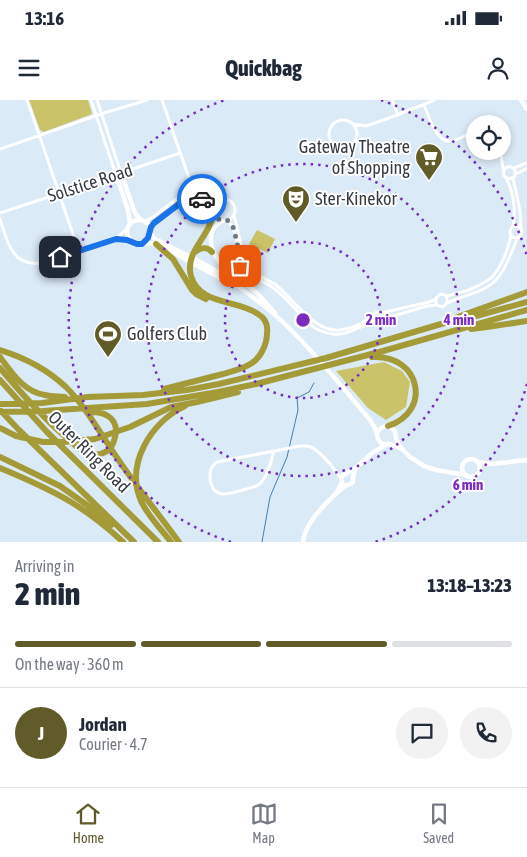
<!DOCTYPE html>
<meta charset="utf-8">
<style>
body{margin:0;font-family:"Asap Condensed",sans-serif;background:#f2f2f3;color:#1f2937;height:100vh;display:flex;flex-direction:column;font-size:19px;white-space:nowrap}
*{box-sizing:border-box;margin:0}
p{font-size:16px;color:#747a83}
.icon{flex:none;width:28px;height:28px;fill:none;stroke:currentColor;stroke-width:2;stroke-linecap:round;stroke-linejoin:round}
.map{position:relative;height:442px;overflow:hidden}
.sheet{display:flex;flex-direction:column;background:#fff;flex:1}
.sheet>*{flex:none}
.controls{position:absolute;left:466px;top:15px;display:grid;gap:10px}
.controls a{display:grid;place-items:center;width:45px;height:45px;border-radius:50%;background:#fff;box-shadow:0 2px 8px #0003;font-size:25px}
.pin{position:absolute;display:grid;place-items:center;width:42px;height:42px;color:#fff;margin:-21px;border-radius:10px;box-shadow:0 2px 8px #0006}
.courier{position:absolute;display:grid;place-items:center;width:50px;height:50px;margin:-25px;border:4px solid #1a73e8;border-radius:50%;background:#fff;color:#222;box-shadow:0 1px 6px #0007}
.summary em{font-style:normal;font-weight:800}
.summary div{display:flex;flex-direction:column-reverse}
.summary{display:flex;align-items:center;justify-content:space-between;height:85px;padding:0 15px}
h1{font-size:32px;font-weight:800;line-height:38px}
.bar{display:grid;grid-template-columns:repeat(4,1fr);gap:8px 5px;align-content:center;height:60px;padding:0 15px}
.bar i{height:6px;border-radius:4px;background:#e0e1e3}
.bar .selected{background:#605b28}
.bar p{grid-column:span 4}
.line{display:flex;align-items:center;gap:12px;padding:0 15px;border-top:1px solid #e0e1e3}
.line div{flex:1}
.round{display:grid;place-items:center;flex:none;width:52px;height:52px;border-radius:26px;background:#f2f2f3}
.status{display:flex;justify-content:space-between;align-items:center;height:35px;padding:0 25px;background:#fff;direction:ltr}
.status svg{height:14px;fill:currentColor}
header{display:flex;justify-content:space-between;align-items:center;height:65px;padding:0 15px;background:#fff;font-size:22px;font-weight:800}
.tab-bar{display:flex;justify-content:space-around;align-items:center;height:70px;border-top:1px solid #e0e1e3;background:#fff;font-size:14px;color:#747a83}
.tab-bar a{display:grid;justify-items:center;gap:2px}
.tab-bar .selected{color:#605b28}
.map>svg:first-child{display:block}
.green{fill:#cbc369}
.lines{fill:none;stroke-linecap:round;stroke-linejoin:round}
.stream{stroke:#4180af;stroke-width:1}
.street{stroke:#fff;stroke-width:3}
.secondary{stroke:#fff;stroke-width:4.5}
.highway{stroke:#a49b38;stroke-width:6}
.done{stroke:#707981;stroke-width:5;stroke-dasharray:0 9}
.route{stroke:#1a73e8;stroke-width:6}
.ring{fill:none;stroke:#7b2cbf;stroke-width:2.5;stroke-dasharray:2.5 5}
.labels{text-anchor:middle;stroke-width:4;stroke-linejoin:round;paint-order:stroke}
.poi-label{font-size:18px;fill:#363c41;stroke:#fff;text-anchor:start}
.street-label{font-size:18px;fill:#363c41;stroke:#fff}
.centre{fill:#7b2cbf;stroke:#fff;stroke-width:2.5}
.ring-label{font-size:15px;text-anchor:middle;font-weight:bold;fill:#7b2cbf;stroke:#fff;stroke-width:4;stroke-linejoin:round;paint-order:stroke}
</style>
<div class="status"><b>13:16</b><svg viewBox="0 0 49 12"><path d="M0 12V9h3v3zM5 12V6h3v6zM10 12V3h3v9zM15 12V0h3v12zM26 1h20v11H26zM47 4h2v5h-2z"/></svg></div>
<header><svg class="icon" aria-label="menu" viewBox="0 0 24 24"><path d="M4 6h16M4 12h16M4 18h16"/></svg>Quickbag<svg class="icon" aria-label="person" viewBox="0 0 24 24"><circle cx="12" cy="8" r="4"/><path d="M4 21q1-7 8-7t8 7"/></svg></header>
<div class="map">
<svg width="527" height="442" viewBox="0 0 527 442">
<rect width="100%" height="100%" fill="#dbeaf7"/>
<path class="green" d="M29,0H88L92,14L44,32L40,30Z
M257,130L275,139L268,153L249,144Z
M384,262L402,271L410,282L406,307L386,320L368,308L336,271Z"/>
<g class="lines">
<path class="stream" d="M262,442L270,397L287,357L298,310L297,298L309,292L314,283"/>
<path class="street" d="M27,0C45,50 61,101 79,151
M91,0L116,75
M97,0L121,73
M162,0L191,84L197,94L213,109
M392,0L398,15
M424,5C429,16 436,44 452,41C460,39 468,34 475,31
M329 34a14 14 0 1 1 28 0a14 14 0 1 1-28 0Z
M353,24L366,26L389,18L435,0
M0,49L101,14L147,0
M500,51C502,59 503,68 504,76L509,79L512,78L515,76V70L512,67H507L504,70
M514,68L527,63
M516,74L527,68
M506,78C514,93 516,111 513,126
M513,78L520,110L521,128
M213 110a11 11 0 1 1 22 0a11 11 0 1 1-22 0Z
M0,113L121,73L180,53
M234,115L241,145L245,151
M0,119C7,141 12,167 41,163L115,139L127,129
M227,120C235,126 237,140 238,150C238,153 237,155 237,158C238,166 245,164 249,160V155L246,152H241L238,155
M144,122L153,117L192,87
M510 132a6 6 0 1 1 12 0a6 6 0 1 1-12 0Z
M150,131L154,123L195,92
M116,139L123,140L132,142
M239,162C245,178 259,178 272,187C288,198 299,216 315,228C320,231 326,233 333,234C347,236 360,226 374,222
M247,162L249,170C257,176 267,179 276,185C294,199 314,233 340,230C350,229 363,224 371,216C373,215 375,213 377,212L381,213L382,219L379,222H375L372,219V216
M446,196C454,195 461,192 469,190C492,180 496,177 506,153C508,147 510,141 511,134
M447,203C460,197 475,194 487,187C504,178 510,154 518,137
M381,213L429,202L434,200L440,194L445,195L447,198V203L443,207L439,206L436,204V198
M383,219L427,206L437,205
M274,351C271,361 269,372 263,380C259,387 250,388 243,390C228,394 213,400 210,379C210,371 210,367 217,362L300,346C300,346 308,346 308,346C320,349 334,369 341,378"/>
<path class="secondary" d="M521,0L527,9
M121,73L135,113L141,120
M116,75L128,110L130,124
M127 132a12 12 0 1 1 24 0a12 12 0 1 1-24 0Z
M222,121C205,130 210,150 220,163L257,193L275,213
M150,132L154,138L157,140C182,153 208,164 231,181C252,196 274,212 292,231C320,259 345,290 370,320L375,328L378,339L381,343L385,344H390L402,349L410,357L424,366L436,370L466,375
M141,144L152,143L165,148L231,184
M377,333C380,327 388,323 394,330C396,333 395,335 396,338C397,342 400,346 402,349
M462 368a9 9 0 1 1 18 0a9 9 0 1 1-18 0Z
M477,362L491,364L527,360
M344,385H348L353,382V377L355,369
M337,392L342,382L341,378L343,375L355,369L372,353L387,344
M303,442C304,423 332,396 346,385"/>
<path class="highway" d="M156,144L173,159L192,190L196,194L206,199
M195,152C200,148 207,146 212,152
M452,219L527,192
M471,229L487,227L527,221
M0,250C23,257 48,270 66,287C88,309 104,340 122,365C140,391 160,416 179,442
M0,257C12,273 24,292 45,295C52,297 59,296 65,297
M372,257C420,254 433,311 388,326
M0,268C21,293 42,317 67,338C72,343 78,349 85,352C91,356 101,355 107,351C113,347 116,337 116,330C115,316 103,312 91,312
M0,280L47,332L158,442
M164,289C183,284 203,279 223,274C233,271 243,269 252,263C261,257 267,244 267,233C268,225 265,218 258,214C237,199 200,206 191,176C184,151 212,135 213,112
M0,304L42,303L88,297L143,295L187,290L219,284L326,258L441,224L462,220L527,202
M1,311L19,330L134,442
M43,311L147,304L218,292L256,284L383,251L527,210
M0,312L46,311
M0,328L16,336L43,342H64L95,339L130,327L171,307L197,302L238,292
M0,357L60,386L87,405L111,425
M0,368C24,378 48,388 71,402C89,413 107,427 123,442
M171,442C161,429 148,416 141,401C125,364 151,322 185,306"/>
</g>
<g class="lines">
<path class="done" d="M202,99C205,102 210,105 212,108C217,116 214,121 227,120L231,124L234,129L238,148L237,158L240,166"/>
<path class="route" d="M60,157L116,139L127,140L137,144H142L148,138L151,127L154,123L195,92L202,99"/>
</g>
<g class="ring">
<circle cx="303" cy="220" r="78"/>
<circle cx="303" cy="220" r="156"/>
<path d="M527 284A233 233 0 0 1 375 442M231 442A233 233 0 0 1 225 0M381 0A233 233 0 0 1 527 156"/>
</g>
<defs>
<g id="supermarket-pin" transform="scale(1.4375)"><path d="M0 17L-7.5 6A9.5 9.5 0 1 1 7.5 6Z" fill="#605b28" stroke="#fff"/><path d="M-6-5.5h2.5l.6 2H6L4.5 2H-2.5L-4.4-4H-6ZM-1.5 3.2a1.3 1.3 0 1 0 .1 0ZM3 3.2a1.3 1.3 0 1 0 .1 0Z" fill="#fff"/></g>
<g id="theatre-pin" transform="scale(1.4375)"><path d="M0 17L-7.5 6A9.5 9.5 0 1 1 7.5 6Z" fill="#605b28" stroke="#fff"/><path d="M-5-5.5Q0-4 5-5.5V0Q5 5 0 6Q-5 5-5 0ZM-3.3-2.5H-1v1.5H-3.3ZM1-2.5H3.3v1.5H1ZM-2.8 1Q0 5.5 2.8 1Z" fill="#fff"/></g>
<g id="stadium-pin" transform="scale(1.4375)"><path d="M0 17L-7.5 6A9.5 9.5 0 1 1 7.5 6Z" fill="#605b28" stroke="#fff"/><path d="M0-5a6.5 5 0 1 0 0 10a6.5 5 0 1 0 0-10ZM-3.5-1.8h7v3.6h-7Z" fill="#fff"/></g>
</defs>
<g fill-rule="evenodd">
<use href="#supermarket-pin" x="429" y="57"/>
<use href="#theatre-pin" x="296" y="99"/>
<use href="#stadium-pin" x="108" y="234"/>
</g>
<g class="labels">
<g class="poi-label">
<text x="410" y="53" text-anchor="end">Gateway Theatre<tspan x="410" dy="21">of Shopping</tspan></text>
<text x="315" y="105">Ster-Kinekor</text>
<text x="127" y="240">Golfers Club</text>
</g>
<g class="street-label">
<text transform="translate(90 83) rotate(-18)" y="6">Solstice Road</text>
<text transform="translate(89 352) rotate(45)" y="6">Outer Ring Road</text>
</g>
</g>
<circle cx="303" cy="220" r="8" class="centre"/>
<g class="ring-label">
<text x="381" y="225">2 min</text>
<text x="459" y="225">4 min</text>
<text x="468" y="390">6 min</text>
</g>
</svg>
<div class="controls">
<a><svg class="icon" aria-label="locate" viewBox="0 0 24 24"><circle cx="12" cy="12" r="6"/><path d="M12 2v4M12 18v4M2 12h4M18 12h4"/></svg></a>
</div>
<div class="pin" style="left:240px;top:166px;background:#ea580c"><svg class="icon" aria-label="bag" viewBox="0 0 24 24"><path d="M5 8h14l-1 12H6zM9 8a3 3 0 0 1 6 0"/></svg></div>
<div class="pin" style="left:60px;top:157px;background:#1f2937"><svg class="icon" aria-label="home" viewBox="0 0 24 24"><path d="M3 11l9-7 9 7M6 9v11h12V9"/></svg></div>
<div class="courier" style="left:202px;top:99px"><svg class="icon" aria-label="car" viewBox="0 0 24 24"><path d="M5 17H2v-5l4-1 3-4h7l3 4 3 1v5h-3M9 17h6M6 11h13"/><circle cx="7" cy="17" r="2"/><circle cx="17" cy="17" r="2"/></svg></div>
</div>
<section class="sheet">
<div class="summary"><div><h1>2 min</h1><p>Arriving in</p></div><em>13:18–13:23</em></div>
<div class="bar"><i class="selected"></i><i class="selected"></i><i class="selected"></i><i></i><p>On the way · 360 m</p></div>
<div class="line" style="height:90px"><b class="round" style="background:#605b28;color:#fff">J</b><div><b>Jordan</b><p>Courier · 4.7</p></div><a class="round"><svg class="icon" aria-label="chat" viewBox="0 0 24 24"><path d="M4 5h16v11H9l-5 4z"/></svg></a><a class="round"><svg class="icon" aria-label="phone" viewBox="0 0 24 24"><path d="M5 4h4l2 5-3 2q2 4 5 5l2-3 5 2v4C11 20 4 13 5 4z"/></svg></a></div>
</section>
<nav class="tab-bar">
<a class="selected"><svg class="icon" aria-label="home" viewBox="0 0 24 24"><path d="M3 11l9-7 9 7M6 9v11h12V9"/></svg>Home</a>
<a><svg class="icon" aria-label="map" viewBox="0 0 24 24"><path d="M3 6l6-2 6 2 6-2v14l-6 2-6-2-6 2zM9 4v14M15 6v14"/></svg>Map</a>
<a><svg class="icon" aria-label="saved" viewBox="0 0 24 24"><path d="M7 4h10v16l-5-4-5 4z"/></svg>Saved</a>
</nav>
